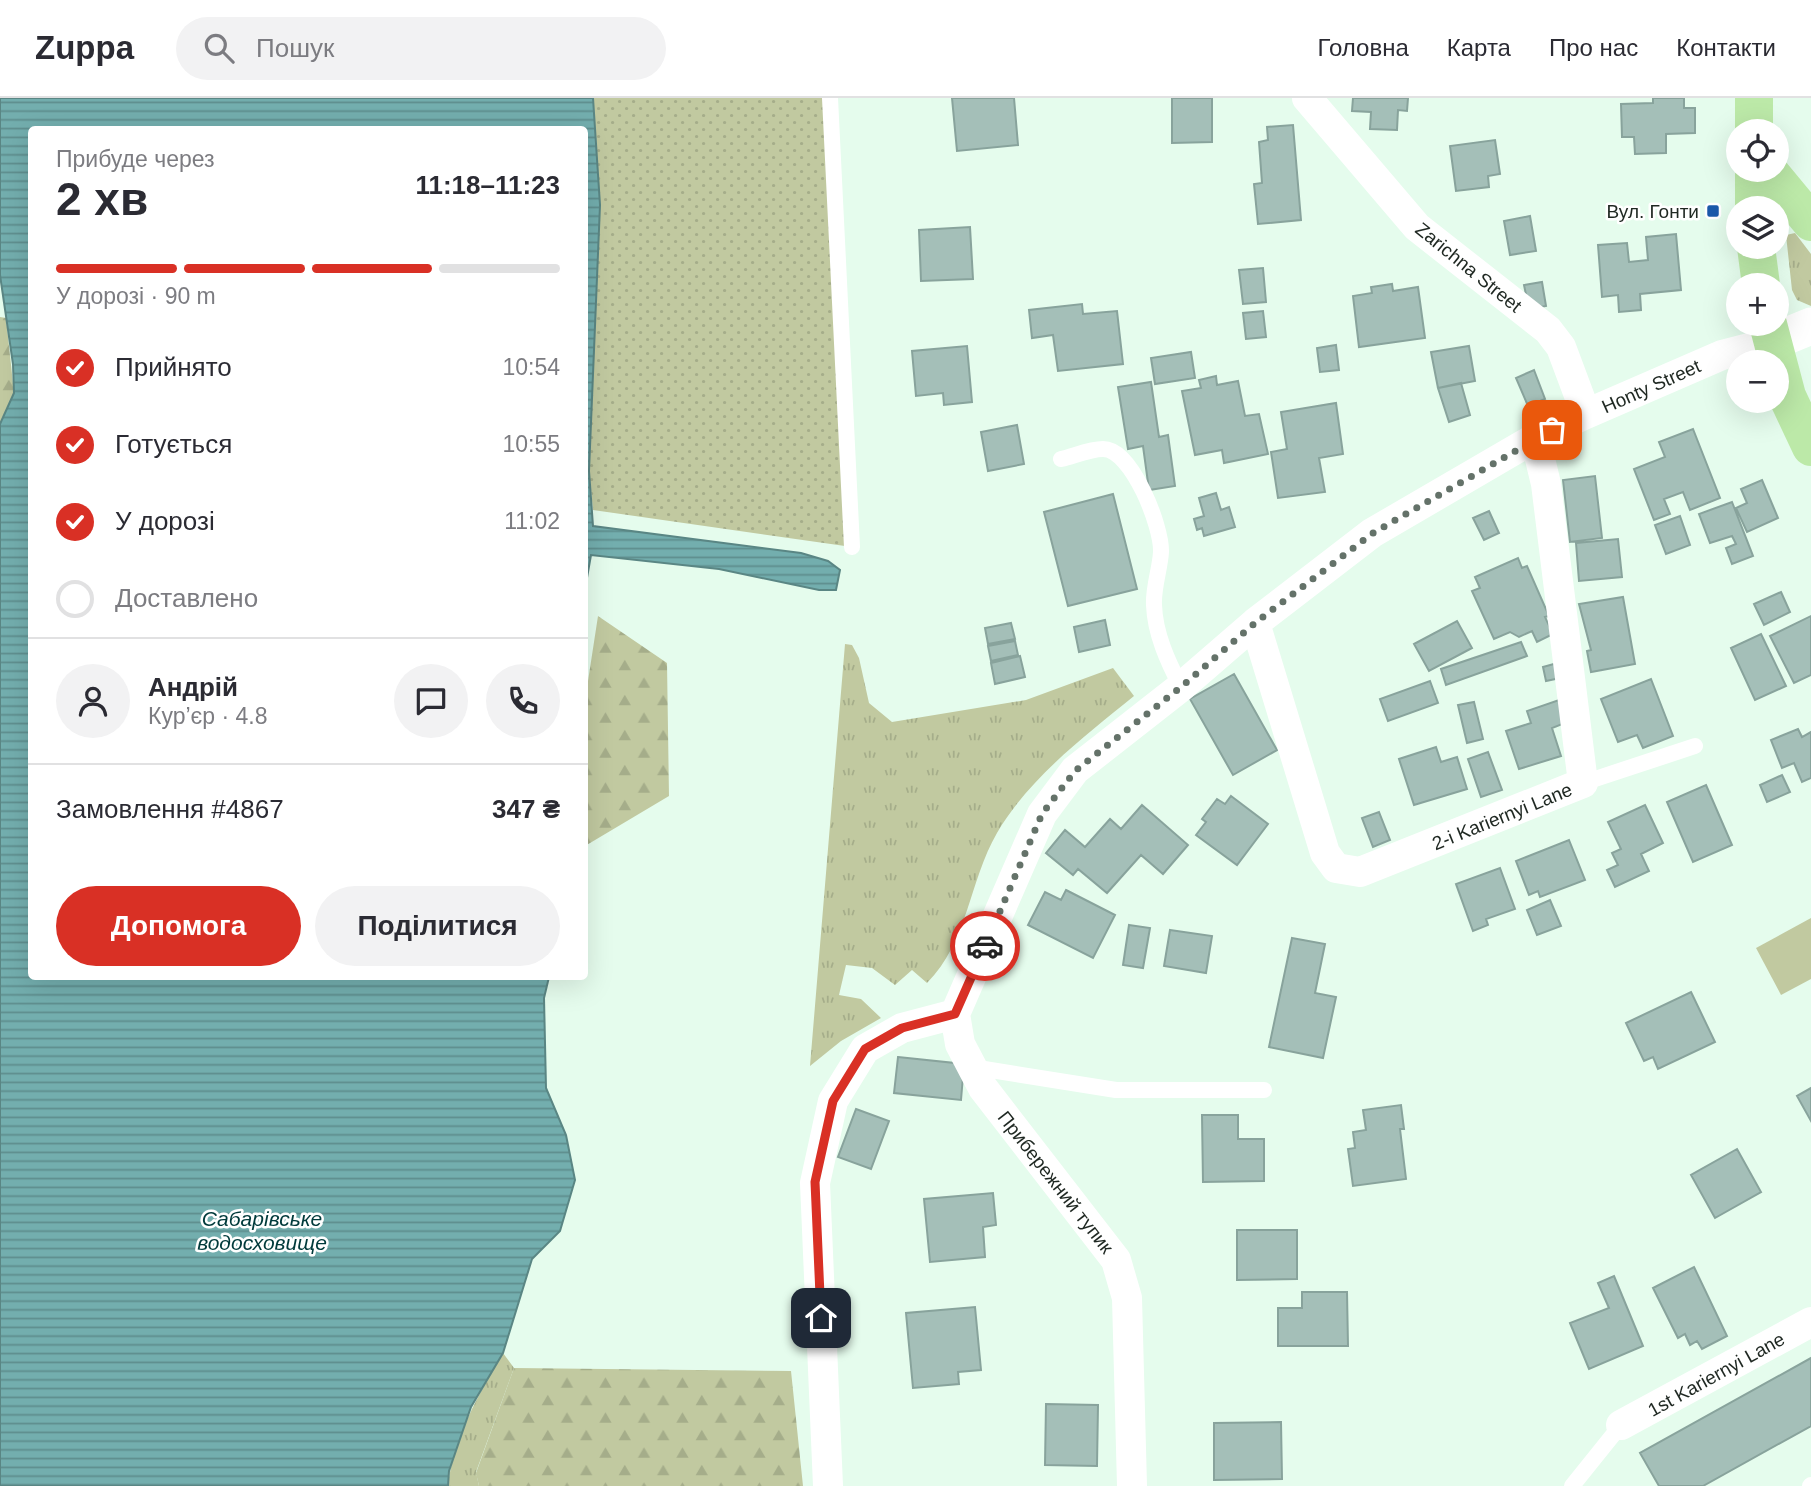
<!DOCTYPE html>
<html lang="uk">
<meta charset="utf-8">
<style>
body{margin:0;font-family:Arial,sans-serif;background:#f2f2f3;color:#2b2b33;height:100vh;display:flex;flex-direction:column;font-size:26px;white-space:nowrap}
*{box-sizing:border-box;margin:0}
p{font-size:23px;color:#7c7c81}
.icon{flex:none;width:38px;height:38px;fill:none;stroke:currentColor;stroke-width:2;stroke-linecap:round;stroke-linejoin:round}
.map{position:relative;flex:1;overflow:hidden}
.sheet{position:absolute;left:28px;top:28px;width:560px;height:854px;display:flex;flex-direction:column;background:#fff;border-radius:7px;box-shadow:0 7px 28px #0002}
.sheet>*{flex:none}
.tools{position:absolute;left:1726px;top:21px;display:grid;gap:14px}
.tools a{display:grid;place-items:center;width:63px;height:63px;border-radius:50%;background:#fff;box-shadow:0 7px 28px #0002;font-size:35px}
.pin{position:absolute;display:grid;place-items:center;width:60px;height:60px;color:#fff;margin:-30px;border-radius:14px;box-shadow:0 4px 10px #0006}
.courier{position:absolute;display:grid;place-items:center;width:70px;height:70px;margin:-35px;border:5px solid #d93025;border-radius:50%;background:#fff;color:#222;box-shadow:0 2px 9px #0007}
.head em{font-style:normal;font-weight:800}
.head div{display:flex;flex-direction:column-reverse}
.head{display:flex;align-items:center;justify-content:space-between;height:119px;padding:0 28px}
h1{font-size:46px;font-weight:800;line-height:52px}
.bar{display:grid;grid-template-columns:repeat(4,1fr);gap:10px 7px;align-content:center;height:84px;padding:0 28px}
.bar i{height:9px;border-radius:5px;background:#e1e1e2}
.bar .selected{background:#d93025}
.bar p{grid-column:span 4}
.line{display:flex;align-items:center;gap:18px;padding:0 28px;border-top:2px solid #e1e1e2}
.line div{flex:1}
.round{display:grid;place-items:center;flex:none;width:74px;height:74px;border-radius:37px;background:#f2f2f3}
ol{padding:0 28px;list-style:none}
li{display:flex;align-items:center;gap:21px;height:77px}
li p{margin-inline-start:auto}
li .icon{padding:7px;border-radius:50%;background:#d93025;color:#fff;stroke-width:4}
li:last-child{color:#7c7c81}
li i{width:38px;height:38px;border:4px solid #e1e1e2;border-radius:50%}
.cta{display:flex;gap:14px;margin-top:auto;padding:14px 28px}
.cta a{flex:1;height:80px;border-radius:42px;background:#d93025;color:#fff;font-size:28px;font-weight:800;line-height:80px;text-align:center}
.cta a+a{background:#f2f2f3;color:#2b2b33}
header{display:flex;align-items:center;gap:42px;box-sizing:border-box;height:98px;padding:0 35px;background:#fff;border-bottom:2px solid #e1e1e2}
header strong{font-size:33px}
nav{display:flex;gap:38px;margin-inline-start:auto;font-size:24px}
.search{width:490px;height:63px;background:#f2f2f3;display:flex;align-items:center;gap:18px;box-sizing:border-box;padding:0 24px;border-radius:38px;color:#7c7c81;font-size:26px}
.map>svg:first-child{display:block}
.grass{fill:url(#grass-tufts)}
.forest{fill:url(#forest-firs)}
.park{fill:url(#park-dots)}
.pitch{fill:#c1c9a0}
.water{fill:url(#water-rules);stroke:#5a8684;stroke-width:2}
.building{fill:#a4bfb8;stroke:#88a39c;stroke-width:2}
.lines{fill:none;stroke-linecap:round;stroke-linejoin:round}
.service{stroke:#fff;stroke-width:16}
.minor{stroke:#fff;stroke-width:30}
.tertiary{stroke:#fff;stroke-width:37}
.primary{stroke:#bce9a8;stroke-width:38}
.done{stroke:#647269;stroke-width:7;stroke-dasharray:0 12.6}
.route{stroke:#d93025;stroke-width:9}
.poi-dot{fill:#1b59aa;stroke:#fff;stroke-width:2.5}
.labels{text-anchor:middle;stroke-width:5;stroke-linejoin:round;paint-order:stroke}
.poi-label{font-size:19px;fill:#1f2822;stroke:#fff;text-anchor:end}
.street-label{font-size:19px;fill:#1f2822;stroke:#fff}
.water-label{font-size:21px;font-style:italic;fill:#003a3b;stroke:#fff}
</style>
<header>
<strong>Zuppa</strong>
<div class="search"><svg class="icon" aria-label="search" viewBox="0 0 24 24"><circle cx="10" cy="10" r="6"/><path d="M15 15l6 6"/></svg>Пошук</div>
<nav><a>Головна</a><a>Карта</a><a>Про нас</a><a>Контакти</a></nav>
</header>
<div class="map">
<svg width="1811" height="1388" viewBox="0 0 1811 1388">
<defs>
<pattern id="grass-tufts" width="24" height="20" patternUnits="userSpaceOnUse" patternTransform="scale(1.75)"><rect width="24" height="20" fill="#c1c9a0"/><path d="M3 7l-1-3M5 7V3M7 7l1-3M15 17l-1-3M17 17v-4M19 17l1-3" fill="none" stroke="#a5ad8a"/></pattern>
<pattern id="forest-firs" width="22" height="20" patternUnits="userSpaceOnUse" patternTransform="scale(1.75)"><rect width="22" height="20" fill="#c1c9a0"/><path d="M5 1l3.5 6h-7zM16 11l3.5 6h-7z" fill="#a5ad8a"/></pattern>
<pattern id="park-dots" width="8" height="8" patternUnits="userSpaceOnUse" patternTransform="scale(1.75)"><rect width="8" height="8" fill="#c1c9a0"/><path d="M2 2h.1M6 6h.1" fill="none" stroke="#a5ad8a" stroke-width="1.8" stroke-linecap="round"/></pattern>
<pattern id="water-rules" width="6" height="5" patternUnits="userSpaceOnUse" patternTransform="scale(1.75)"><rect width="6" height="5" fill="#73aeae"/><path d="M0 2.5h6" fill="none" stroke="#5e8e8d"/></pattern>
</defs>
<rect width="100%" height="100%" fill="#e5fced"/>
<path class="grass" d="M1795,135L1811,156V208L1797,202L1792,192L1786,137Z
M845,546L852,547L859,560L869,605L892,624L1026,602L1113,570L1134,598C1086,637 1029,680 997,735C969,783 968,844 927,885L912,872L895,887L872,870L846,867L839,897L861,901L881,920L841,943L810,968Z
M503,1255L514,1270L476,1374L479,1388H448C453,1340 479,1296 503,1255Z"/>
<path class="forest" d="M0,219L6,220L14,295L0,326Z
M598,518L667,565L669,698L585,748L584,609Z
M514,1270L791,1273L803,1388H479L476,1375Z"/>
<path class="park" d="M593,0H830L852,449L593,412L589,373L600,107Z"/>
<path class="pitch" d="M1811,820V881L1781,897L1756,850Z"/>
<path class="water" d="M0,0H593L600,107L589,373L593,428L801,455L828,463L840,472L836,492H819L719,471L591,457L585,491L584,32H32V878L549,879L544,900L546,990L566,1037L575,1082L560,1133L532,1161L503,1255L471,1309L449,1373L448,1388H0V326L14,295L13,266L0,177Z"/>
<path class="building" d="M952,0H1014L1018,47L957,53Z
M1172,0H1212V44L1172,45Z
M1353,0H1408L1407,13L1398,12L1397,32L1370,31L1371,14L1352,13Z
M1653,0H1684V10H1695V35L1666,36V55L1635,56L1634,39H1622L1621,6L1653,5Z
M1293,27L1301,122L1258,126L1254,86L1262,85L1259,44L1268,42L1267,29Z
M1495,42L1500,76L1488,78L1489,89L1456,93L1450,48Z
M1530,118L1536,153L1510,157L1504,123Z
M970,129L973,181L921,183L919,132Z
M1676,136L1681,192L1640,196L1641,212L1619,214L1618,197L1602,199L1598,147L1627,145L1629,164L1648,162L1646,139Z
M1263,170L1266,204L1243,206L1239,172Z
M1542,184L1546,208L1529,211L1524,187Z
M1392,186L1393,193L1418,189L1425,240L1359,249L1353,198L1372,195L1371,189Z
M1082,206L1083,216L1117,213L1123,266L1058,273L1053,237L1032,240L1029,212Z
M1263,213L1266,239L1246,241L1243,215Z
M1336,247L1339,272L1320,274L1317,250Z
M967,248L972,304L944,307L943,295L916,298L912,253Z
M1469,248L1475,283L1438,290L1431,254Z
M1191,254L1195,280L1155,286L1151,260Z
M1534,272L1545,301L1528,308L1516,280Z
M1216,278L1217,287L1238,283L1245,318L1259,316L1268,356L1224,365L1222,352L1195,357L1182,293L1201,290L1199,282Z
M1151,284L1159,339L1168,337L1175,388L1149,392L1143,348L1128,351L1118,289Z
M1461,285L1470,317L1449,324L1438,290Z
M1336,305L1343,356L1319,360L1325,394L1278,400L1271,354L1287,351L1281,314Z
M1017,327L1024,366L988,373L981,334Z
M1693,331L1720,400L1690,412L1683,394L1664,401L1670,416L1654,422L1634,371L1665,359L1659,344Z
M1595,378L1602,440L1570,444L1563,382Z
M1762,382L1778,420L1747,434L1736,410L1747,405L1741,391Z
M1216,395L1221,412L1229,409L1235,429L1204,438L1202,430L1197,432L1194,421L1204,418L1199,400Z
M1113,396L1137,491L1068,508L1044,414Z
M1732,404L1753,458L1732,466L1726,450L1736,446L1732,438L1710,445L1699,416Z
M1489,413L1499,435L1484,442L1473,420Z
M1680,418L1690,447L1666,456L1655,427Z
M1618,441L1622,479L1579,483L1576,445Z
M1518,460L1522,470L1527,468L1549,518L1545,519L1553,536L1537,544L1532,533L1519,539L1510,534L1494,541L1472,493L1480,490L1475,479Z
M1781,494L1790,514L1764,527L1754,506Z
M1623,499L1635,566L1591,574L1587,553L1591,552L1579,506Z
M1811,518V577L1794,585L1770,538Z
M1105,522L1110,547L1079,554L1074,529Z
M1457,523L1472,550L1429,573L1414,546Z
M1011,525L1015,541L988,546L985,530Z
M1761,536L1786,588L1755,602L1731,550Z
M1015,543L1018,557L991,563L988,548Z
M1521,544L1527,558L1446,587L1441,571Z
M1020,558L1025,579L995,586L991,565Z
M1561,564L1565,579L1546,583L1543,569Z
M1234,576L1277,652L1233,677L1190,601Z
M1651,581L1673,638L1643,650L1637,637L1618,644L1601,601Z
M1430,583L1438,605L1388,623L1380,601Z
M1562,601L1570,623L1552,630L1561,658L1519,671L1506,633L1531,625L1527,613Z
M1474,604L1483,641L1467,645L1458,607Z
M1798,631L1802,639L1811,634V680L1802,684L1794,665L1782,670L1771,642Z
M1436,649L1441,664L1457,659L1467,691L1414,707L1399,661Z
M1488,654L1502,692L1481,699L1468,661Z
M1782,677L1790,694L1767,704L1760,687Z
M1706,687L1732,747L1693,764L1667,704Z
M1231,698L1268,726L1237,767L1196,737L1206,724L1202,721L1217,701L1225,706Z
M1142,707L1188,747L1163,776L1141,757L1107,795L1078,771L1073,777L1046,755L1065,732L1085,749L1110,721L1121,731Z
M1645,707L1663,745L1641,756L1649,773L1615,789L1607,772L1618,767L1612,755L1621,751L1608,724Z
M1379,714L1390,742L1373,749L1362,720Z
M1569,742L1585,782L1540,799L1538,793L1529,797L1516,763Z
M1500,770L1515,811L1486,821L1488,827L1473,833L1456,786Z
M1066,792L1115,817L1093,860L1028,827L1045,794L1061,802Z
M1550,802L1561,828L1537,837L1527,812Z
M1129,827L1150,830L1143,870L1123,867Z
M1170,832L1212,838L1206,875L1164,868Z
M1292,840L1325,846L1315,895L1336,899L1323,960L1269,949Z
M1691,894L1715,944L1658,971L1653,959L1644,963L1626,925Z
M898,959L964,966L961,1002L894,995Z
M1811,990V1023L1797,998Z
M1401,1007L1404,1031H1400L1406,1081L1353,1088L1348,1051L1355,1050L1353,1034L1366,1032L1363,1012Z
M856,1011L889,1023L871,1071L838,1059Z
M1202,1017H1238V1041H1264V1083L1203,1084Z
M1737,1051L1761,1094L1715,1120L1691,1077Z
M993,1095L996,1127L983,1129L985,1159L930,1164L924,1101Z
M1237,1132H1297V1181L1237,1182Z
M1694,1169L1727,1238L1702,1251L1697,1243L1690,1247L1685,1236L1678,1240L1653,1190Z
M1614,1178L1643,1248L1589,1271L1570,1225L1609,1210L1598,1185Z
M1302,1194H1347L1348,1248H1278V1210H1302Z
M975,1209L981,1272L958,1274L959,1286L913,1290L906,1215Z
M1811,1260V1328L1703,1388H1659L1640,1355Z
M1046,1306L1098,1307L1097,1368L1045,1367Z
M1281,1324L1282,1381L1214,1382V1325Z"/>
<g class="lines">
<path class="service" d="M830,0L852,449
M1061,361C1074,358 1090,351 1103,351C1132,351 1162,429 1161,454C1160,471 1153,490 1154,507C1155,536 1168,564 1181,589
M1583,685L1695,648
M972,969L1116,992H1264
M1572,1388L1621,1327
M1810,1388L1811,1387"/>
<path class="minor" d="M1307,0L1417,129L1548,232L1561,249L1586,316
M1255,525L1325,755L1336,770L1360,774L1583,685L1546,386L1535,340
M955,916L1042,716L1075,672L1181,589L1255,525L1372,435L1535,340L1586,316L1722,257L1772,244
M955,916L960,946L983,990L1116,1162L1127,1200L1132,1388
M1621,1327L1811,1224
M828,1388L815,1085L833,1003L865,951L902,930L955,916"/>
<path class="tertiary" d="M1772,244L1811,228"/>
<path class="primary" d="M1754,0V33
M1754,72V110
M1768,72L1811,124
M1756,149L1761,187
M1768,226L1787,298L1811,349"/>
</g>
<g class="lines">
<path class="done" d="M985,848L1042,716L1075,673L1181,589L1255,525L1373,435L1552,332"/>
<path class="route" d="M821,1220L815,1084L833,1003L865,951L902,930L955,916L985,848"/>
</g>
<rect class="poi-dot" x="1706" y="106" width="14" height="14" rx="3.5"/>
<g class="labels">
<g class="poi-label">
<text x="1699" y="120">Вул. Гонти</text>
</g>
<g class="street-label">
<text transform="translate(1469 169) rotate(39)" y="7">Zarichna Street</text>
<text transform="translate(1651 288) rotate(-24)" y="7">Honty Street</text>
<text transform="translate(1502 718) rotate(-22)" y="7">2-i Kariernyi Lane</text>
<text transform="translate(1056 1084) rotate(52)" y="7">Прибережний тупик</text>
<text transform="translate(1716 1276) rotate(-29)" y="7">1st Kariernyi Lane</text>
</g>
<g class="water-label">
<text x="262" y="1128">Сабарівське<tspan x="262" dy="24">водосховище</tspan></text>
</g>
</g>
</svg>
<div class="tools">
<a><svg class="icon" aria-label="locate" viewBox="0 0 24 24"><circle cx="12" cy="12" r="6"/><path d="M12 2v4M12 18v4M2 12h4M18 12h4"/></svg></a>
<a><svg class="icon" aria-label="layers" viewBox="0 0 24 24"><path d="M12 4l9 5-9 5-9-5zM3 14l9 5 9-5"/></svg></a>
<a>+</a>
<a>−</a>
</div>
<div class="pin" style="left:1552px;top:332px;background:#ea580c"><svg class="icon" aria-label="bag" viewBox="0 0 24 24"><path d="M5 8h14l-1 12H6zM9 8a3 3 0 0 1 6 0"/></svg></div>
<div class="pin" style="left:821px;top:1220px;background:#1f2937"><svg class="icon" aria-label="home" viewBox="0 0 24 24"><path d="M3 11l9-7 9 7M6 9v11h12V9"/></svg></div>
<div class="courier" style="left:985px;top:848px"><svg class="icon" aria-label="car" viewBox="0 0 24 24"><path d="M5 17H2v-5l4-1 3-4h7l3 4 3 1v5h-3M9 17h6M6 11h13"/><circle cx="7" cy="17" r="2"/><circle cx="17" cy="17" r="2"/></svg></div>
<section class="sheet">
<div class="head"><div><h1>2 хв</h1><p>Прибуде через</p></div><em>11:18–11:23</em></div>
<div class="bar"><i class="selected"></i><i class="selected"></i><i class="selected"></i><i></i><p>У дорозі · 90 m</p></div>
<ol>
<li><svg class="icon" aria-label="check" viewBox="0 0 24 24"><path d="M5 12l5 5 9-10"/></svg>Прийнято<p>10:54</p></li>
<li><svg class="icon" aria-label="check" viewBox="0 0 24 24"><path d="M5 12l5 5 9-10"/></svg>Готується<p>10:55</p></li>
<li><svg class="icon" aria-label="check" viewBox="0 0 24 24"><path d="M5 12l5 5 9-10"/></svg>У дорозі<p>11:02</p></li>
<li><i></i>Доставлено</li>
</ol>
<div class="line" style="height:126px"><a class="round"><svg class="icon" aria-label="person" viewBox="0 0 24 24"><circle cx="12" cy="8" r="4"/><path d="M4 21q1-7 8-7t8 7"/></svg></a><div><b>Андрій</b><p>Кур’єр · 4.8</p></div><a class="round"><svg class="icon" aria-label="chat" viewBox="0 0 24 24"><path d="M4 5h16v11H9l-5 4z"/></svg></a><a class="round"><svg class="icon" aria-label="phone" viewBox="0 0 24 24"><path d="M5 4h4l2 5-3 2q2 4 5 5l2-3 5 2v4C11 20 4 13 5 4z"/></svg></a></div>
<div class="line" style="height:91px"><div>Замовлення #4867</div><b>347 ₴</b></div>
<div class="cta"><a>Допомога</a><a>Поділитися</a></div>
</section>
</div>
